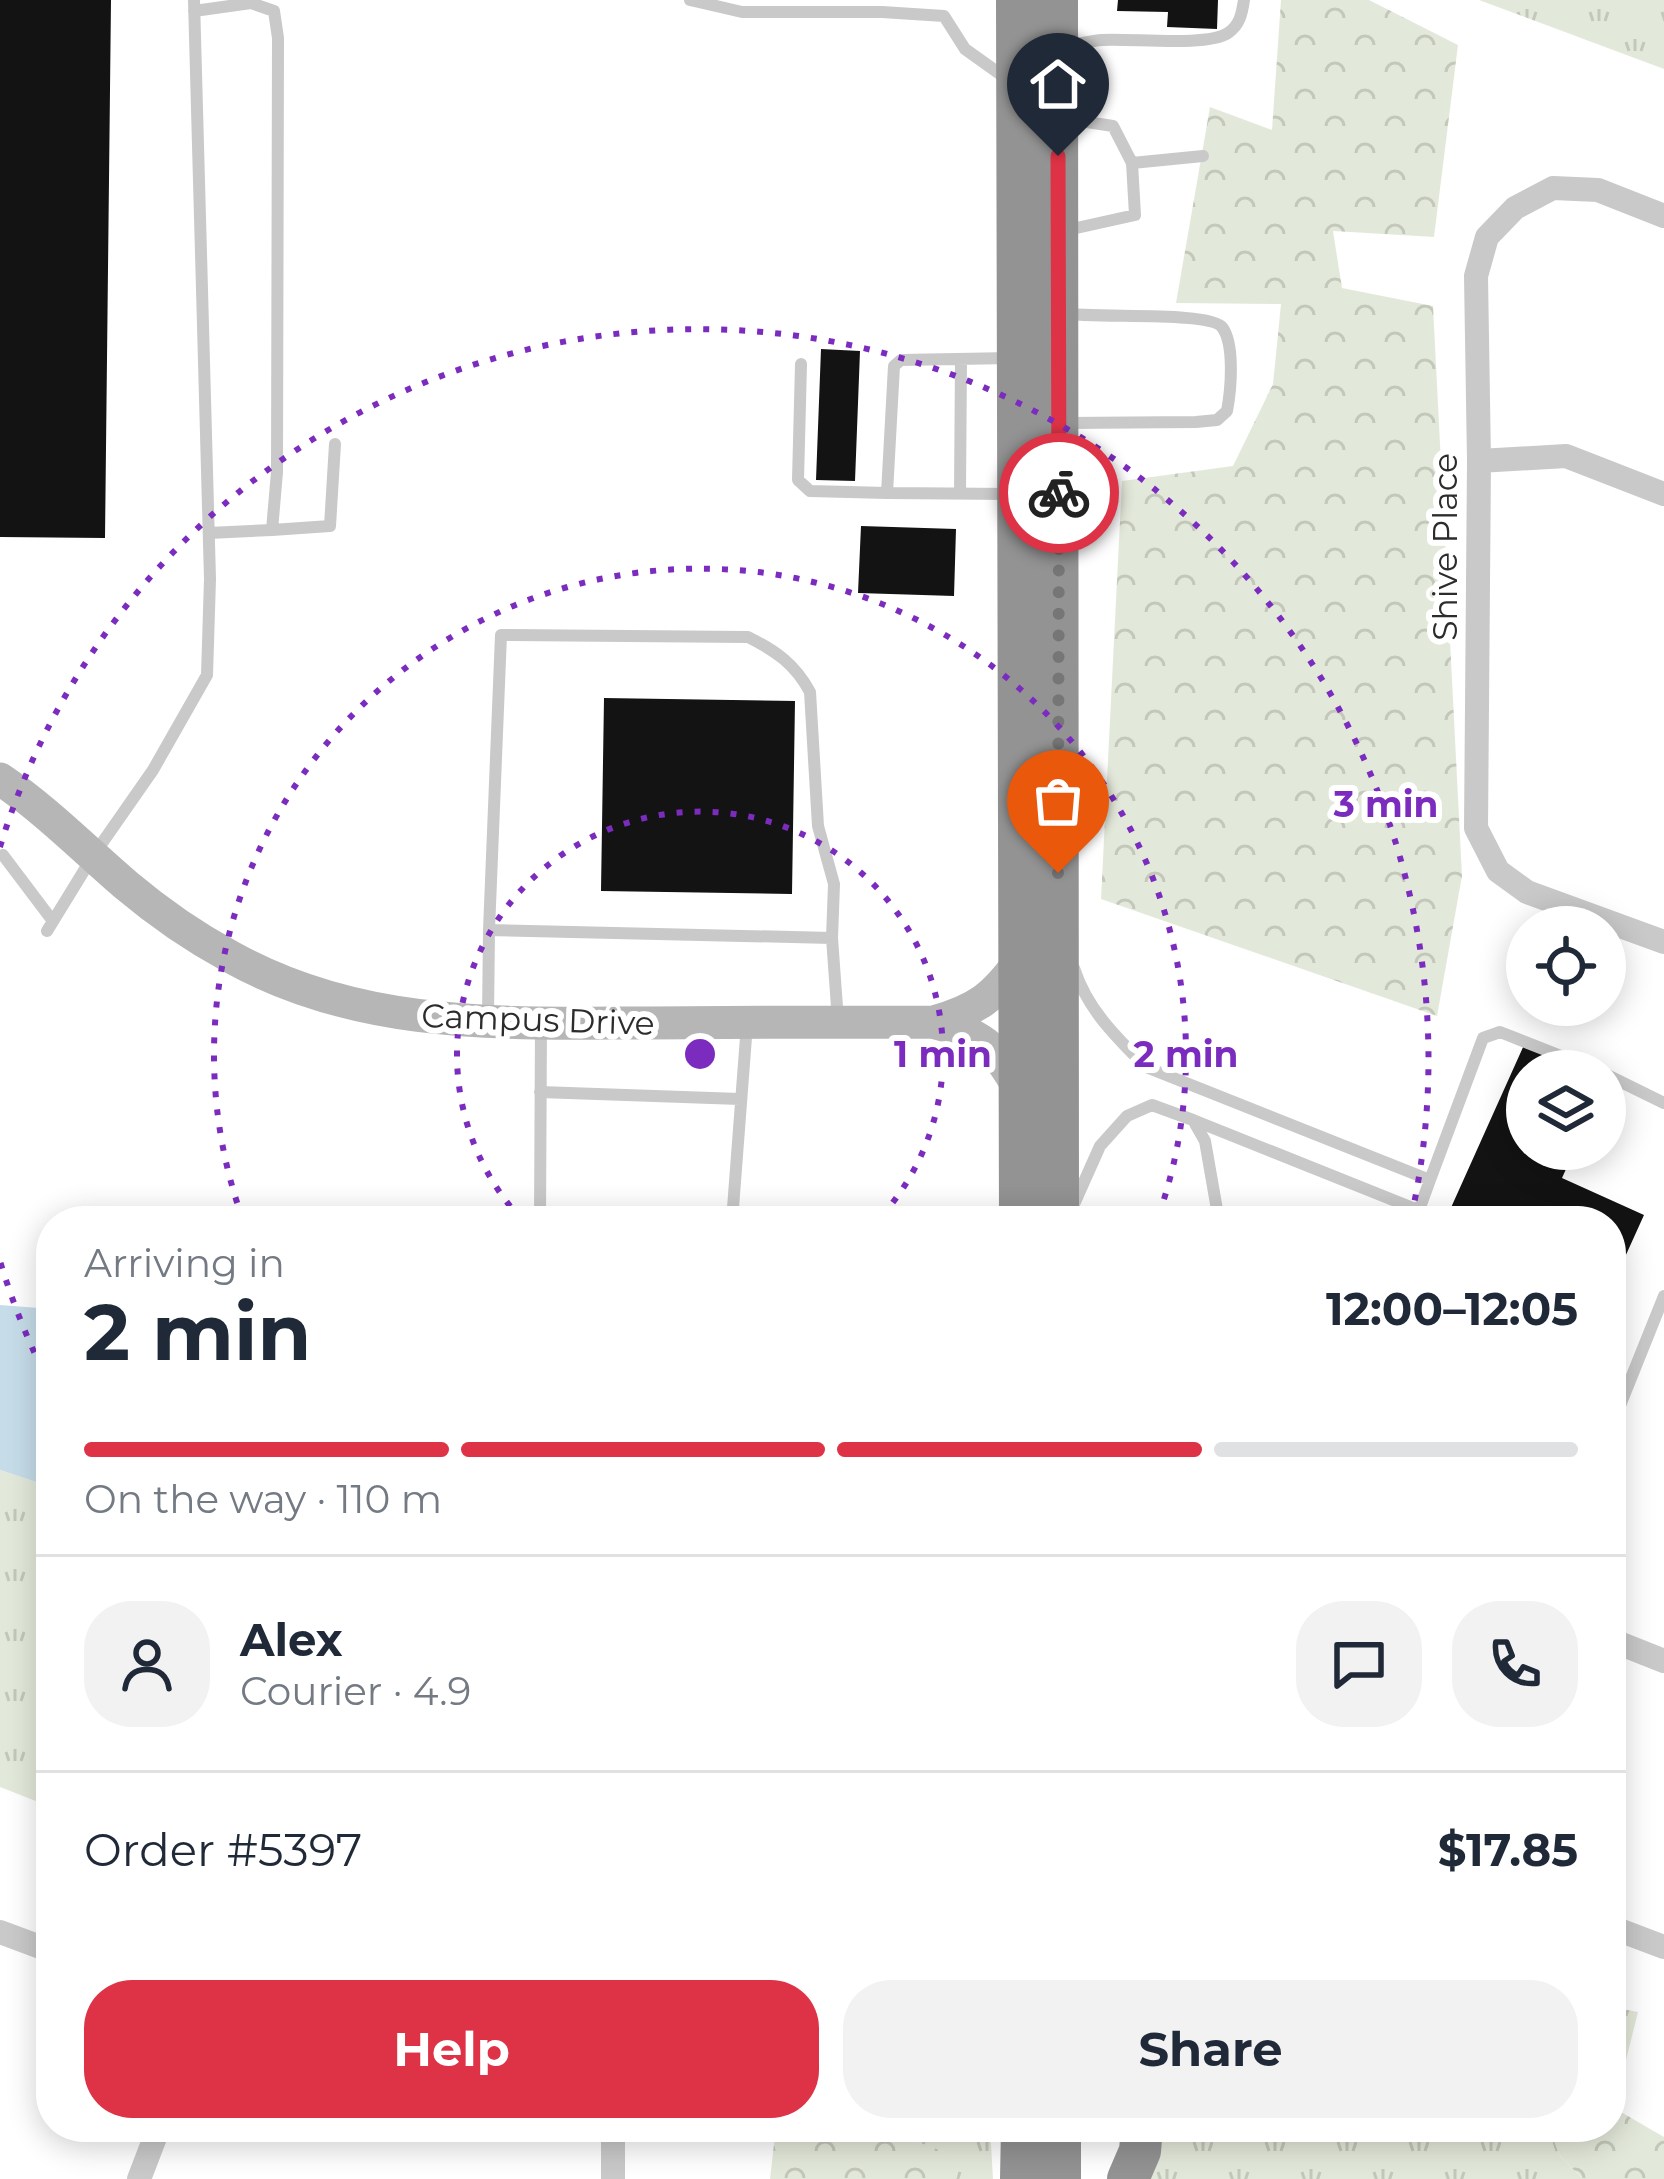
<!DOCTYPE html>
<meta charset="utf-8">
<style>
body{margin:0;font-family:Montserrat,sans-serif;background:#f2f2f3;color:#1f2937;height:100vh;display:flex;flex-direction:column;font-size:45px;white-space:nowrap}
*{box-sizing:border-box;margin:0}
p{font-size:39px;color:#747a83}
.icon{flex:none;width:66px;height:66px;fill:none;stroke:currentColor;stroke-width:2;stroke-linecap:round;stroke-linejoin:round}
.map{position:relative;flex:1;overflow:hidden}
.sheet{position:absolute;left:36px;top:1206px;width:1590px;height:936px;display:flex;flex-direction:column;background:#fff;border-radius:48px;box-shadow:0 6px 30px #0003}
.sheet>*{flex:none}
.tools{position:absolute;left:1506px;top:906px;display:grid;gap:24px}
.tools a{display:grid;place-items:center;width:120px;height:120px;border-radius:50%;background:#fff;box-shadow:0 6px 30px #0003;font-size:60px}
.pin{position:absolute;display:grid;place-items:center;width:102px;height:102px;color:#fff;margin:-123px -51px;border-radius:50% 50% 50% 0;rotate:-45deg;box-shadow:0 0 12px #0007}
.pin .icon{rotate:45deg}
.courier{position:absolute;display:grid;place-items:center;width:120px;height:120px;margin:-60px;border:9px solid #de3346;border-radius:50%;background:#fff;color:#222;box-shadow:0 3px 15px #0007}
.summary em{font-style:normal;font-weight:700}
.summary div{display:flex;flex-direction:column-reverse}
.summary{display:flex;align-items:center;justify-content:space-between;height:204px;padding:0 48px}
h1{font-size:78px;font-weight:700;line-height:90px}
.bar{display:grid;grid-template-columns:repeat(4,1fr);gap:18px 12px;align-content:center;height:144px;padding:0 48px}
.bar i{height:15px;border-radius:9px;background:#e0e1e3}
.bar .current{background:#de3346}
.bar p{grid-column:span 4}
.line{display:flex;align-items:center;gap:30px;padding:0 48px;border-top:3px solid #e0e1e3}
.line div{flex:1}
.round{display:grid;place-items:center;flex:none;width:126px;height:126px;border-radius:48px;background:#f2f2f3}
.action{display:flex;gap:24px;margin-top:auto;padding:24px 48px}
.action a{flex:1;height:138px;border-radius:48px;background:#de3346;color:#fff;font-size:48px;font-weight:700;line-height:138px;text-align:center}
.action a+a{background:#f2f2f3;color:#1f2937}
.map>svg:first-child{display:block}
.grass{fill:url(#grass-tufts)}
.forest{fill:url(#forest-crowns)}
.water{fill:#c6dde9}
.building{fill:#131313}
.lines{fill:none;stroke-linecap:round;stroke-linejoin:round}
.lane{stroke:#c9c9c9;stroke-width:12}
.street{stroke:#c9c9c9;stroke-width:24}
.secondary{stroke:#b6b6b6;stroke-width:33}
.highway{stroke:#939393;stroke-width:42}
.done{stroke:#767676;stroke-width:12;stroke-dasharray:0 21.6}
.route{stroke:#de3346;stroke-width:15}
.ring{fill:none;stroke:#7b2cbf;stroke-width:6;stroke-dasharray:6 12}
.labels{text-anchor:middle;stroke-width:12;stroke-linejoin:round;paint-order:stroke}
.street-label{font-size:33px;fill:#2c2c2c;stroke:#fff}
.centre{fill:#7b2cbf;stroke:#fff;stroke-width:6}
.ring-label{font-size:36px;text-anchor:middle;font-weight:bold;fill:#7b2cbf;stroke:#fff;stroke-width:12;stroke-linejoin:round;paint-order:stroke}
</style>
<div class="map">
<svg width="1664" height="2179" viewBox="0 0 1664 2179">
<defs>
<pattern id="grass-tufts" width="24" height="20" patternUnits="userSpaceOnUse" patternTransform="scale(3)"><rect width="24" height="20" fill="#e3e9da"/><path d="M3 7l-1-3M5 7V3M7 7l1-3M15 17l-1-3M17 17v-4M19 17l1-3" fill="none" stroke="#c3c8bb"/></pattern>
<pattern id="forest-crowns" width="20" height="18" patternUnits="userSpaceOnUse" patternTransform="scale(3)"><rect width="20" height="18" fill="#e3e9da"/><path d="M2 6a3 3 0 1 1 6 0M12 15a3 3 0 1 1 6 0" fill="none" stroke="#c3c8bb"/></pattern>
</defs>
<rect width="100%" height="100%" fill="#fff"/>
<path class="grass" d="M1479,0H1664V69Z
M0,1470L51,1487V1807L0,1787Z
M874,2127H990L993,2179H956L959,2157Z
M1157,2127H1549L1560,2156L1583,2179H1146Z"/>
<path class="forest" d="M1281,0H1369L1458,45L1434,237L1333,231L1342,288L1433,306L1462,876L1437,1016L1101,899L1122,481L1233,466L1273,384L1281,304L1176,303L1210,107L1272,130Z
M1611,2007L1638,2012L1614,2108L1664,2137V2179H1583L1560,2156L1549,2127H1611Z
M776,2127H874L960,2157L956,2179H770Z"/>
<path class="water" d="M0,1305L51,1309V1487L0,1470Z"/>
<path class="building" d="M0,0H111L105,538L0,537Z
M1118,0H1218L1217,29L1167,27L1168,12L1117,11Z
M821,349L860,351L855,481L816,480Z
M861,526L956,529L954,596L858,593Z
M604,698L795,701L792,894L601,891Z
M1524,1045L1584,1071H1527V1149H1575L1562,1178L1644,1215L1611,1288V1221H1445Z
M901,1206L943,1207V1221H900Z
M763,1214L842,1217V1221H763Z"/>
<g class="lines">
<path class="lane" d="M690,0L742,12H882L944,16L965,49L1007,79
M194,11L251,3L274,11L278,38L277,472L272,530L209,533
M1064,47C1077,44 1090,41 1102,40C1131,38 1207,47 1228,33C1240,25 1242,13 1244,0
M1067,119L1113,126L1132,163
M1063,231L1135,215L1132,163L1203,156
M1064,313C1093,319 1209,311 1222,327C1235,344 1231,390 1227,411L1217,420L1196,422L1066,423
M801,364L798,480L810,491L887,493L894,366L901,360L1011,358
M887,493L1011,494
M960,493L961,359
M272,530L330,526L335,444
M3,855L52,920
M489,930L501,635L748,637C776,651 795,664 810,692L818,826L834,884L832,938
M47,931L93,856L153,770L207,675L210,579L194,0
M1074,968C1087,1009 1116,1037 1146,1067L1430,1180L1483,1038L1500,1032L1599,1071
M488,1017L489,930L832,938L838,1021
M1605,1074L1664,1103
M540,1092L740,1099
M1193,1120L1418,1210
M1075,1202L1100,1146L1127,1116L1152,1105L1193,1120L1205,1141L1219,1221
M540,1221L541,1024
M732,1221L747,1024
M1415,1221L1430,1180
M1611,1428L1664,1296"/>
<path class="street" d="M1664,216L1598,190L1553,188L1515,208L1487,237L1476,276L1479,461L1476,828L1498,871L1527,892L1664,942
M1479,461L1566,456L1664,494
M1611,1640L1664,1661
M1611,1927L1664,1947
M0,1932L51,1951
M139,2179L159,2127
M613,2179V2127"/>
<path class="secondary" d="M0,779C46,810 84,849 126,885C158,912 194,937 231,957C362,1030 505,1023 649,1023C743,1022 838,1022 932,1022C984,1035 994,1045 1020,1090
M934,1022C977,1010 994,997 1020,961"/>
<path class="highway" d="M1017,0L1020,1221
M1057,0L1058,1221
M1060,2127V2179
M1021,2179L1022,2127
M1128,2179L1140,2151L1142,2127"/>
</g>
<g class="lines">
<path class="done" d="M1058,873L1059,493"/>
<path class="route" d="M1058,156L1059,493"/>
</g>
<g class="ring">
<path d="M522 1220A243 243 0 1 1 878 1220"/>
<path d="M243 1220A486 486 0 1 1 1157 1220"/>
<path d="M50 1385A730 730 0 0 1 0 1261M0 847A730 730 0 0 1 1411 1218"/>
</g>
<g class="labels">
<g class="street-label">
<text transform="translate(1445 547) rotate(-90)" y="12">Shive Place</text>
<text transform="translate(538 1019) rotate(2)" y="12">Campus Drive</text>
</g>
</g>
<circle cx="700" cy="1054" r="18" class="centre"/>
<g class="ring-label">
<text x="1386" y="817">3 min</text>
<text x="943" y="1067">1 min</text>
<text x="1186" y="1067">2 min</text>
</g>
</svg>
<div class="tools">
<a><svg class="icon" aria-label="locate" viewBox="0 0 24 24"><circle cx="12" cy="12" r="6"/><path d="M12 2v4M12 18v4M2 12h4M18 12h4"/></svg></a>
<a><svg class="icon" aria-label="layers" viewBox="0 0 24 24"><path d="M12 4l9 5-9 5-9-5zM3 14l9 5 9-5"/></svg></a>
</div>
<div class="pin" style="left:1058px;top:873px;background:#ea580c"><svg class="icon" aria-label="bag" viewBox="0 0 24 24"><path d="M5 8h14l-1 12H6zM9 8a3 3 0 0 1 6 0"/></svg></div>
<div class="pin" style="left:1058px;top:156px;background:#1f2937"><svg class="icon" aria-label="home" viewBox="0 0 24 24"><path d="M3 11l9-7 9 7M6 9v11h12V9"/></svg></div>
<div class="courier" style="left:1059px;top:493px"><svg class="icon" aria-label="bike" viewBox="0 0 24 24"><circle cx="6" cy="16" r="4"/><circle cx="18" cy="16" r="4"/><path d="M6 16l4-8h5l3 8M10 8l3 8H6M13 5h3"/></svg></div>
<section class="sheet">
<div class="summary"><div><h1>2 min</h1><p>Arriving in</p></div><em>12:00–12:05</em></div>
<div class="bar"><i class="current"></i><i class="current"></i><i class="current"></i><i></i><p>On the way · 110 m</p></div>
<div class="line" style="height:216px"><a class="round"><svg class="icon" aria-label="person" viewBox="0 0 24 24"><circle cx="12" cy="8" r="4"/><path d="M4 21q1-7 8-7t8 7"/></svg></a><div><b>Alex</b><p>Courier · 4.9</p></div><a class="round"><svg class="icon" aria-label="chat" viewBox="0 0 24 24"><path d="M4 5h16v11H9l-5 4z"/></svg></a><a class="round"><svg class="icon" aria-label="phone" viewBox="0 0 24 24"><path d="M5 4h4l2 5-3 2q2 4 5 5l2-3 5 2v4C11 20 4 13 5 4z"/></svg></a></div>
<div class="line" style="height:156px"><div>Order #5397</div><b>$17.85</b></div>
<div class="action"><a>Help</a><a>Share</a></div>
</section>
</div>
